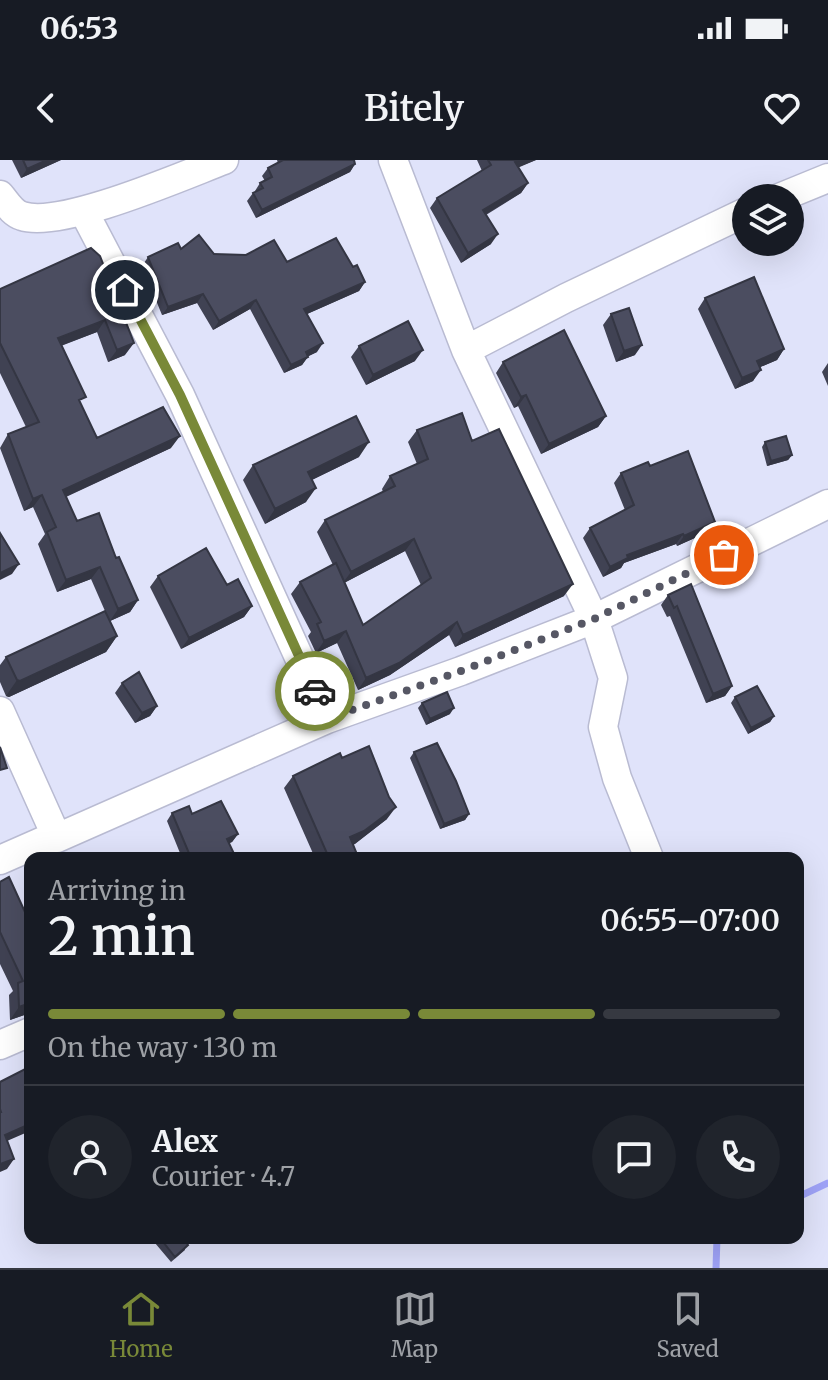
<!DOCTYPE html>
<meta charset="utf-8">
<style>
body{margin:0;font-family:Merriweather,serif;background:#20242c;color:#f1f3f6;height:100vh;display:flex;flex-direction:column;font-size:30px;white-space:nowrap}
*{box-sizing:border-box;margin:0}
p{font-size:26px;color:#9ea1a6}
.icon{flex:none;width:44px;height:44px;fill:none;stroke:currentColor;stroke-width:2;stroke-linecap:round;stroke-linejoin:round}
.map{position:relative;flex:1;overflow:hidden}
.side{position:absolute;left:24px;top:692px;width:780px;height:392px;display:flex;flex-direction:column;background:#171b24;border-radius:16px;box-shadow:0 8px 32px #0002}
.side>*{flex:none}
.controls{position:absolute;left:732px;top:24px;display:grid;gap:16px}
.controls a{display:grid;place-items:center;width:72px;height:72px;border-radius:50%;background:#171b24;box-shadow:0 8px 32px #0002;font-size:40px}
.pin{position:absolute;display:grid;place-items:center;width:68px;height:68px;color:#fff;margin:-34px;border:4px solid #fff;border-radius:50%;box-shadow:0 2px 8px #0007}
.courier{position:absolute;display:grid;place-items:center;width:80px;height:80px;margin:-40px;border:6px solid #798938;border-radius:50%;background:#fff;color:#222;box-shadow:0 2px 10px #0007}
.head em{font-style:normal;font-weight:600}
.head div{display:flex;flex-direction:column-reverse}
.head{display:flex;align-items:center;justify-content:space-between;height:136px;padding:0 24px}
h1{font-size:52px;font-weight:600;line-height:60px}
.bar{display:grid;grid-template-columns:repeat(4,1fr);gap:12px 8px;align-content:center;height:96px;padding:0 24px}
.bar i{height:10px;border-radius:6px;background:#363941}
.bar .selected{background:#798938}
.bar p{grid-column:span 4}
.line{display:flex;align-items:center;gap:20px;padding:0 24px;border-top:2px solid #363941}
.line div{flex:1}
.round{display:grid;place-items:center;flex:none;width:84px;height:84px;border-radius:42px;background:#20242c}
.status{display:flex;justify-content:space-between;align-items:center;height:56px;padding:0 40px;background:#171b24;direction:ltr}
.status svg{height:22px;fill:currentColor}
header{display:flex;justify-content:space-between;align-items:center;height:104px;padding:0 24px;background:#171b24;font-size:36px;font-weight:600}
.dock{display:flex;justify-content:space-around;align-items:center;height:112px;border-top:2px solid #363941;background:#171b24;font-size:22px;color:#9ea1a6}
.dock a{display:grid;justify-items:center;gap:4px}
.dock .selected{color:#798938}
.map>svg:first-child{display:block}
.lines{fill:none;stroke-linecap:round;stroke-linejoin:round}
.stream{stroke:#9fa3f8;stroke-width:7}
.minor-casing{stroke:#b9bbd2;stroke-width:31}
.minor{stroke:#fff;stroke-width:28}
.wall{fill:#404253;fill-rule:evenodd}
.shaded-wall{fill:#343643}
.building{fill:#4b4d60;stroke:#343643;stroke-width:2}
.done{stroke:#565764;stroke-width:8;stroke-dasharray:0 14.4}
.route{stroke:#798938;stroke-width:10}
</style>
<div class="status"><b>06:53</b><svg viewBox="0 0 49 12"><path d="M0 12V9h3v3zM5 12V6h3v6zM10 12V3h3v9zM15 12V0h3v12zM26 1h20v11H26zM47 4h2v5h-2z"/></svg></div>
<header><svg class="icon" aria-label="back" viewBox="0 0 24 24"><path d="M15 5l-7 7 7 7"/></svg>Bitely<svg class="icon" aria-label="heart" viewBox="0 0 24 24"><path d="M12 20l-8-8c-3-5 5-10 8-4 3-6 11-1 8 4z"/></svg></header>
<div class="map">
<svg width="828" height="1108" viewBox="0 0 828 1108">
<rect width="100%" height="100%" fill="#e0e3fa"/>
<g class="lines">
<path class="stream" d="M798,1037L828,1023
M716,1108L717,1078"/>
<g class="minor-casing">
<path id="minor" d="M393,0L466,190L594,459L613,518L603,567L617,618L649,698
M0,35C6,42 12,53 22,56C61,69 182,16 224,0
M779,38L828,18
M84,52L180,235L327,559L461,511L594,459L828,344
M466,190L566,138L746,52
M0,551L57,678
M0,700L50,678H57L327,559
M0,885L30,872"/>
</g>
<use href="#minor" class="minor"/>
</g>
<path class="wall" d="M12,0H61L21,18Z
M277,0H354L355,4L350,12L256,58L247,41L253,33L256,32L255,31L260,23L265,21L262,16L268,8L278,3Z
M477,0H536L518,7L528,23L521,33L486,55L491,84L461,103L430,48L437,38L482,11Z
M91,88L125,195L108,202L97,172L61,186L81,244L97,278L171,288L66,337L77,361L116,398L138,440L130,452L110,461L117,476L106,492L9,537L6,536L0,522V505L6,497L105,451L91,419L57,432L38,384L45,374L33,347L24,351L0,288L8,274L26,267L0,213V129Z
M181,89L287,102L353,107L365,122L359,131L307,154L317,192L308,196L302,205L284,213L250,149L213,170L197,143L162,155L142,106L148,97Z
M705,138L784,189L777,200L760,207L753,221L735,229L698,149Z
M611,154L635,195L616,202L603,165Z
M359,186L415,201L366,225L351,197Z
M503,202L606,256L598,267L541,294L518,246L514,248L496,213Z
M828,203V226L822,212Z
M417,270L472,281L564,436L455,487L449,475L390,515L358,530L337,483L316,493L308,476L311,472L291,434L300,422L333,405L317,372L325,360L383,332L382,329L390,316L417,304L408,282ZM405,391L421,425L363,465L344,423Z
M765,282L792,295L788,300L767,306L762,287Z
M359,297L312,320L306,342L265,364L243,320L253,305Z
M650,306L708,372L677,386L676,384L624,403L621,408L603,417L583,378L590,368L625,350L614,323L621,313Z
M158,416L227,425L252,446L244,457L181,489L150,427Z
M668,435L732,526L725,536L706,543L670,456L667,457L661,445Z
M122,523L157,546L150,556L135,563L115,533Z
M735,537L774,556L770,562L748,574L731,543Z
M422,543L450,554L426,565L418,548Z
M414,592L469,654L465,660L440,669L410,598Z
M342,598L387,659L353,685L358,697L357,698H315L284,628L293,616Z
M172,653L192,654L238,674L232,682L229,683L236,698H182L167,661Z
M0,722L30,763V853L10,860L9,835L13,831L0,804Z
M158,1078H183L185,1090L171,1102L155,1083Z"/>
<path class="shaded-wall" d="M47,0H61L21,18L27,9Z
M520,0H536L508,12L515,2Z
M355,4L350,12L256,58L262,50Z
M528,23L521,33L476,60L483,50Z
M498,74L491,84L461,103L468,93Z
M365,122L359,131L298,158L304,149Z
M203,134L197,143L162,155L168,147Z
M256,140L250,149L213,170L219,161Z
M105,160L97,172L49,190L58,178Z
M134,183L125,195L108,202L117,190Z
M323,183L317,192L303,199L308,197L302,205L284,213L291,205L306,192Z
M642,185L635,195L616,202L624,191Z
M784,189L777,200L749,212L757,201Z
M423,190L415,201L366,225L373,215Z
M761,210L753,221L735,229L742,218Z
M526,235L518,246L514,248L521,237Z
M606,256L598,267L541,294L549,284Z
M180,276L171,288L54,342L63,330Z
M369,282L359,297L297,327L308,312Z
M792,295L788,300L767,306L771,301Z
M316,328L306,342L265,364L275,349Z
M42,335L33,347L24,351L33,339Z
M715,362L708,372L677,386L684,376Z
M683,374L676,384L624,403L621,408L603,417L610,407L627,395Z
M414,379L405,391L342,424L351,412Z
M19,404L12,414L0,420V413Z
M100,407L91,419L57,432L66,420Z
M573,424L564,436L455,487L463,475Z
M138,440L130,452L110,461L118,449Z
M252,446L244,457L181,489L189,478Z
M457,462L449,475L390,515L358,530L366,518Z
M346,471L337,483L316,493L324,481Z
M117,476L106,492L9,537L6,536L17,520Z
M732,526L725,536L706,543L713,534Z
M157,546L150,556L135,563L142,553Z
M454,548L450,554L426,565L430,559Z
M774,556L770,562L748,574L751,568Z
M396,647L387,659L355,684L341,689L350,677Z
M469,654L465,660L440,669L444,664Z
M238,674L232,682L221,687L227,679Z
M30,843V853L10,860L19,847Z
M30,964V971L0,984L5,975Z
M14,999L7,1009L0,1012V1004Z"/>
<path class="building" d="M23,0H47L27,9Z
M283,0H354L355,4L262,50L253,33L263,28L260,23L272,17L268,8Z
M488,0H520L515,2L528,23L483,50L498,74L468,93L437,38L491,5Z
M199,75L214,94L246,95L274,80L287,102L336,78L353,107L357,105L365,122L304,149L323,183L306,192L308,197L291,205L256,140L219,161L203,134L168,147L148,97L178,83L181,89Z
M91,88L100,96L134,183L117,190L105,160L58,178L86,237L79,240L97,278L163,247L180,276L63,330L77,361L99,353L116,398L119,397L138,440L118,449L100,407L66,420L47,372L56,367L42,335L33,339L8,274L39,262L0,183V129Z
M754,117L784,189L757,201L761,210L742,218L705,138Z
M629,148L642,185L624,191L611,154Z
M408,161L423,190L373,215L359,186Z
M564,170L606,256L549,284L526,235L521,237L503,202Z
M462,253L472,281L499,269L573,424L463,475L457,462L399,503L366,518L346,471L324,481L317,464L321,462L300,422L336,403L363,465L431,418L414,379L351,412L325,360L395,326L390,316L428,299L417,270Z
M356,256L369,282L308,312L316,328L275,349L253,305Z
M786,276L792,295L771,301L765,282Z
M688,291L715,362L684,376L683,374L627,395L628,398L610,407L590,368L634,345L621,313L648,302L650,306Z
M0,373L19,404L0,413Z
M206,388L227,425L238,419L252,446L189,478L158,416Z
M691,424L732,526L713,534L677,446L674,448L668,435Z
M105,451L117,476L20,521L17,520L6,497Z
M139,512L157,546L142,553L122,523Z
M757,526L774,556L751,568L735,537Z
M447,532L454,548L430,559L422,543Z
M437,583L456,621L469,654L444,664L414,592Z
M369,586L389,637L396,647L364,671L350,677L358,697L355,698H329L293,616L340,593L342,598Z
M0,587L7,608L0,610Z
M221,641L238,674L227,679L236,698H191L172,653L189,646L192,654Z
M9,717L30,763V843L19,847L18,823L23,821L0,772V722Z
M29,907L30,909V932L28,934L30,938V964L5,975L14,999L0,1004V952H1L0,949V922Z
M160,1078H183L188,1085L175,1097Z"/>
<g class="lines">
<path class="done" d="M315,531L327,559L461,511L594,459L724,395"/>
<path class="route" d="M125,130L180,235L315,531"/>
</g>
</svg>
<div class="controls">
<a><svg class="icon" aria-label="layers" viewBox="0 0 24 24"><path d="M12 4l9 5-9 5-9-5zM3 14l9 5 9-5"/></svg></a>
</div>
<div class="pin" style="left:724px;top:395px;background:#ea580c"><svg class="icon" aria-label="bag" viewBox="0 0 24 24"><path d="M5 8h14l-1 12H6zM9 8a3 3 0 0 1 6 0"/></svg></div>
<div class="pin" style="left:125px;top:130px;background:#1f2937"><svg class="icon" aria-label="home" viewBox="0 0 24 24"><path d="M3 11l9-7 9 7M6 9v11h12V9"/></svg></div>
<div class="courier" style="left:315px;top:531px"><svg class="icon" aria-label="car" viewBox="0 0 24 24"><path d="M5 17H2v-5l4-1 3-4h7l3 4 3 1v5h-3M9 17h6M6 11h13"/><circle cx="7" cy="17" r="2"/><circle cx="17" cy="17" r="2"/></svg></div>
<section class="side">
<div class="head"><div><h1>2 min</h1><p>Arriving in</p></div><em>06:55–07:00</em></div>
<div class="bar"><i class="selected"></i><i class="selected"></i><i class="selected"></i><i></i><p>On the way · 130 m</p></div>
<div class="line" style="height:144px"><a class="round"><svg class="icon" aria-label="person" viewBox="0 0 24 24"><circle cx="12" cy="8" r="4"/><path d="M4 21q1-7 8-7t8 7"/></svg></a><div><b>Alex</b><p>Courier · 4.7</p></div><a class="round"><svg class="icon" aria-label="chat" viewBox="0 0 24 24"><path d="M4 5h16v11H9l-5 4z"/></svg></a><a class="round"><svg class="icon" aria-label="phone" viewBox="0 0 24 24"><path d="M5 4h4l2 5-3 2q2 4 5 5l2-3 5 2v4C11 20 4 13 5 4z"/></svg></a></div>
</section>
</div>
<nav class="dock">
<a class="selected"><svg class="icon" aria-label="home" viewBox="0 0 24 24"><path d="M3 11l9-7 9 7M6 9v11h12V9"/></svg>Home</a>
<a><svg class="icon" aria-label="map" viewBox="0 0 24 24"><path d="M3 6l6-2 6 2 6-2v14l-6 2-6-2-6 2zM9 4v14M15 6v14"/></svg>Map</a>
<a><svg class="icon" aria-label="saved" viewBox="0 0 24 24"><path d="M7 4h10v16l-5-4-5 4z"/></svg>Saved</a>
</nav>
